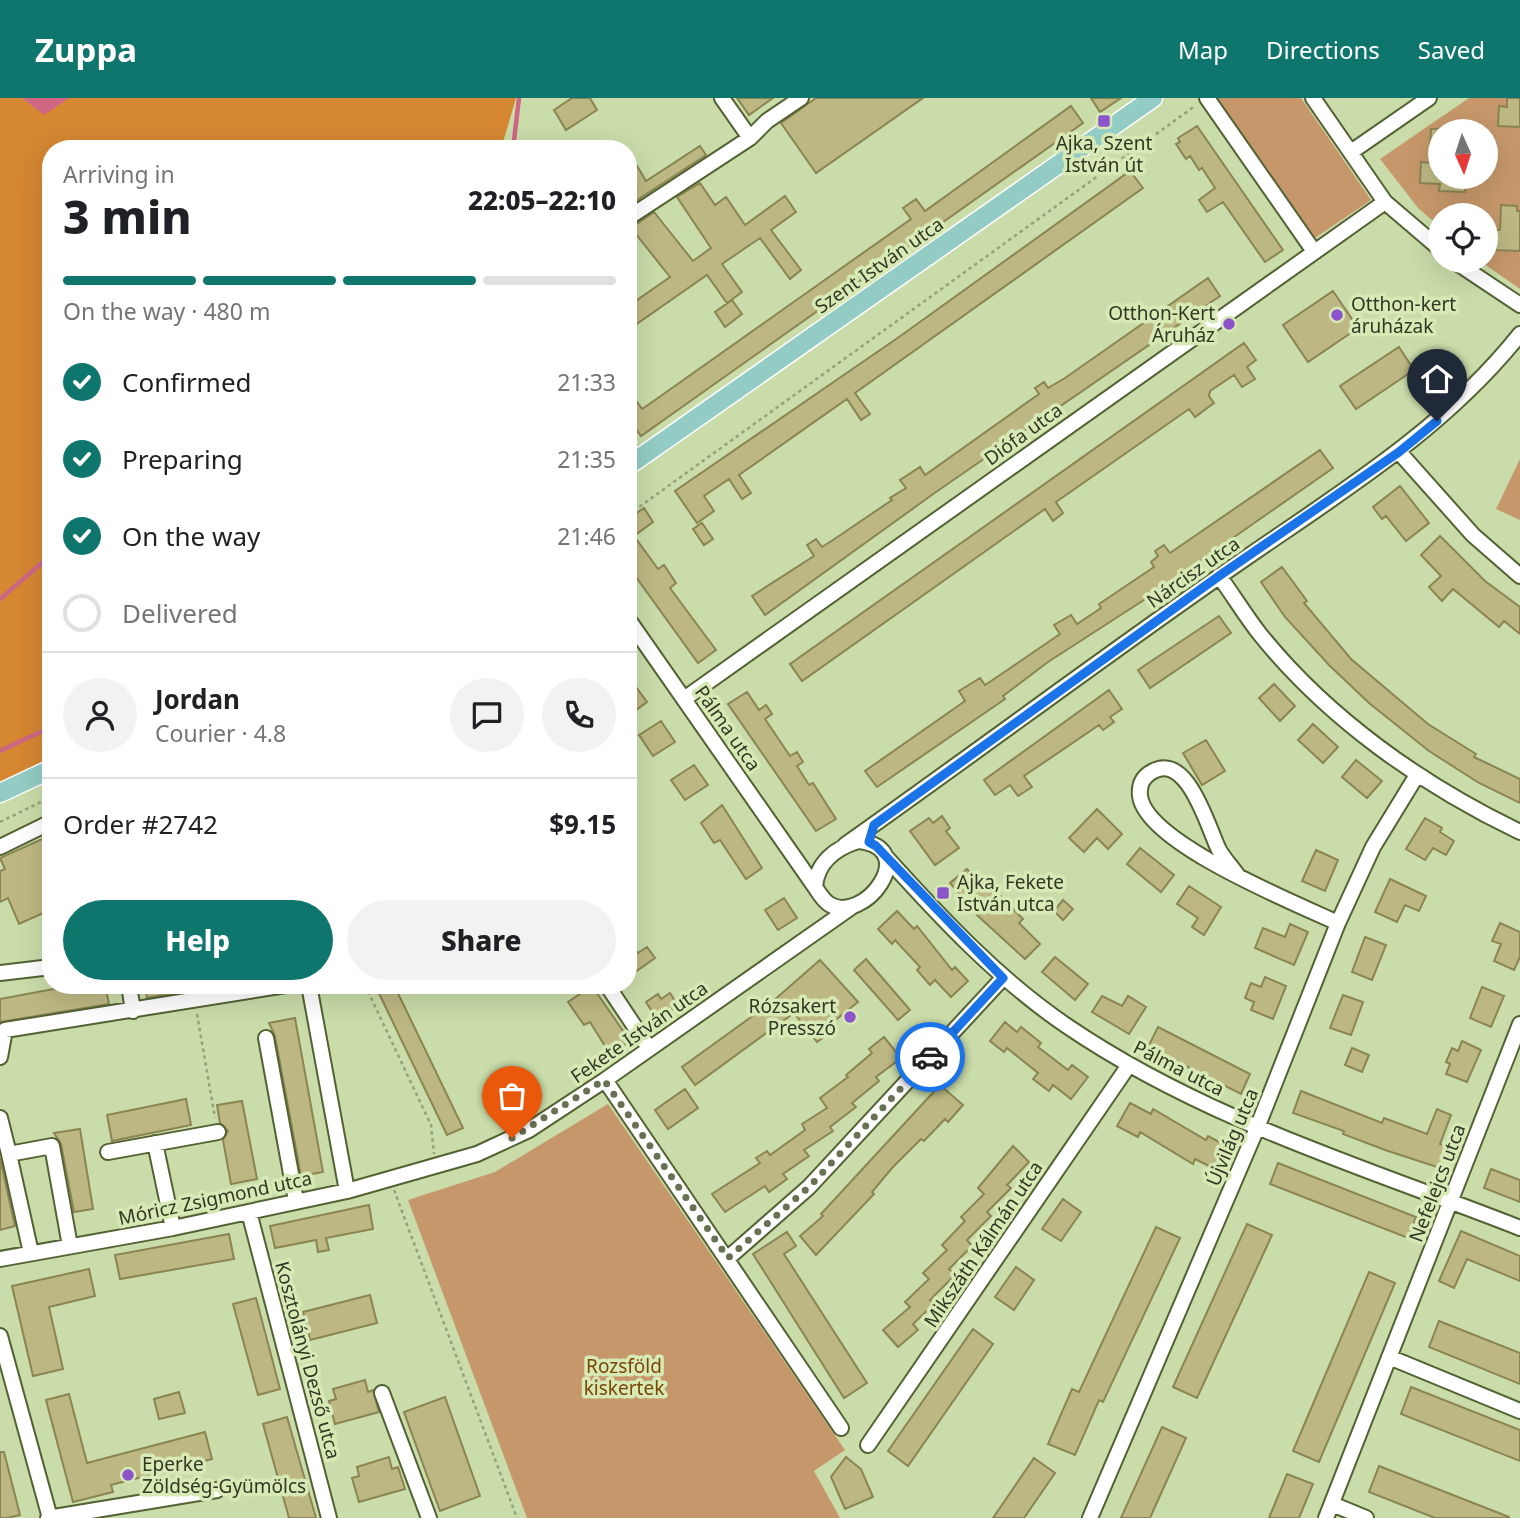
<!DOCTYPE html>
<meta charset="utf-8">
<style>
body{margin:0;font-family:"Noto Sans",sans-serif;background:#f2f2f2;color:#202124;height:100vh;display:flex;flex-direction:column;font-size:26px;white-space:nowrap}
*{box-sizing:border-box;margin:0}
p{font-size:23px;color:#757577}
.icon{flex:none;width:38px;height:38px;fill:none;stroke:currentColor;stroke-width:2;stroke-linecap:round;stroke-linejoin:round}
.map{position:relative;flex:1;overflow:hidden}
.side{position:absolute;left:42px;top:42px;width:595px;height:854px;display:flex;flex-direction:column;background:#fff;border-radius:28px;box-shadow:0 7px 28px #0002}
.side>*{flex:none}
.needle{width:46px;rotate:177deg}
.tools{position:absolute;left:1428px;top:21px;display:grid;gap:14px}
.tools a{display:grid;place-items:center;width:70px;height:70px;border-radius:50%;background:#fff;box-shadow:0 7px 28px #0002;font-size:35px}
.pin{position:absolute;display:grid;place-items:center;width:60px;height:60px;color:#fff;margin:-72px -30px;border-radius:50% 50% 50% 0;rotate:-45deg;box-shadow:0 0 7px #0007}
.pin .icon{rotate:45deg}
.courier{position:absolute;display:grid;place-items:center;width:70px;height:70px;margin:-35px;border:5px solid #1a73e8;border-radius:50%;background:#fff;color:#222;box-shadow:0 2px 9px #0007}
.headline em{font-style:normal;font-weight:800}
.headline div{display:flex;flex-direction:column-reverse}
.headline{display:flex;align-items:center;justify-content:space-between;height:119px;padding:0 21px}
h1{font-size:46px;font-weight:800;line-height:52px}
.bar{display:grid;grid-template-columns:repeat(4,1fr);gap:10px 7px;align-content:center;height:84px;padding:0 21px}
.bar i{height:9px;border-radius:5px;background:#e0e0e0}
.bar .active{background:#0f766e}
.bar p{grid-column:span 4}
.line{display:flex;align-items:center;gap:18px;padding:0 21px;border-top:2px solid #e0e0e0}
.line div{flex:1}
.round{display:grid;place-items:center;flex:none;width:74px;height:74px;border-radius:37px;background:#f2f2f2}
ol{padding:0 21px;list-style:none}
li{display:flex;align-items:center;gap:21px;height:77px}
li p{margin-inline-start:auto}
li .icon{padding:7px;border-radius:50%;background:#0f766e;color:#fff;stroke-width:4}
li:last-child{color:#757577}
li i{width:38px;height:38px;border:4px solid #e0e0e0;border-radius:50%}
.primary-button{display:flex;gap:14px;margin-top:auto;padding:14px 21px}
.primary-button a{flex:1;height:80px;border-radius:42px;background:#0f766e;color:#fff;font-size:28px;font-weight:800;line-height:80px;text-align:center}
.primary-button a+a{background:#f2f2f2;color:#202124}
header{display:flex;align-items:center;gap:42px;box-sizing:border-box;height:98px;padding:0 35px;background:#0f766e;color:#fff}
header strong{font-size:33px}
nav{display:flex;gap:38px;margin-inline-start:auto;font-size:24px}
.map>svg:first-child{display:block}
.green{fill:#c6976a;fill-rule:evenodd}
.forest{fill:#d58732}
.water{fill:#cf6684}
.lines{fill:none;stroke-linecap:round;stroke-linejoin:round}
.stream{stroke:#cf6684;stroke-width:4.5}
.building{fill:#bdb883;stroke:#8a8552;stroke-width:2}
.minor-casing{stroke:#536233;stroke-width:18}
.major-casing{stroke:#fff;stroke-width:21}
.path{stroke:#94a27a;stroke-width:2.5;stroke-dasharray:3.5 3.5;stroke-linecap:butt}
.minor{stroke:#fff;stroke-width:14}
.major{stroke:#93ccc4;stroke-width:18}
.done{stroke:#677153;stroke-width:7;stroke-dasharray:0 12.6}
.route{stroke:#1a73e8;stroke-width:9}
.poi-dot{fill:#8d53ca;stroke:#d7e9b5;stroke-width:2.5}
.labels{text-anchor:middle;stroke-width:7;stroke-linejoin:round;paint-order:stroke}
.poi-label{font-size:19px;fill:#313824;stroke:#d7e9b5;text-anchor:start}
.street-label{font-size:19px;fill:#313824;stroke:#d7e9b5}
.park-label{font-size:19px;fill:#7b4706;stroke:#d7e9b5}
</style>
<header>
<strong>Zuppa</strong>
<nav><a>Map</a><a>Directions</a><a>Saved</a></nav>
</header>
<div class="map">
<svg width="1520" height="1420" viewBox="0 0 1520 1420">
<rect width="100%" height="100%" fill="#cadca9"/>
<path class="green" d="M1218,0H1301L1371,102L1312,142L1215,2Z
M1469,0H1520V191L1480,163H1486V117H1440V129L1418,110L1380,61ZM1440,33H1486V79H1440Z
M1520,361V422L1496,411Z
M608,1006L845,1352L814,1373L840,1420H527L408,1102L495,1074Z"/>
<path class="forest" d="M0,0H22L44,16L69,0H516L501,51H51V669L0,694Z"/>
<path class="water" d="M22,0H69L44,17Z"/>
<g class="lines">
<path class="stream" d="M513,51L519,0
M0,501L51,457
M0,653L51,629"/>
</g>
<path class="building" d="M572,0H590L597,12L566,32L554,12Z
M737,0H773L749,17Z
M816,0H923L816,75L781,25Z
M1091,0H1121L1100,14Z
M1507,0H1520V29L1498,28L1499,8L1507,9Z
M1071,8L1083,25L641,338L628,320V291L642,311L648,307L911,121L903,110L916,101L925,113Z
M1197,28L1283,152L1265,164L1223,104L1207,114L1199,102L1215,90L1202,70L1199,72L1190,58L1186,61L1176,46L1180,44L1178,40Z
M1431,31H1440V79H1466L1465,94L1439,93L1440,86L1420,85L1421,64L1429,65Z
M700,48L706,57L628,108V74L637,68L646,83Z
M1130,73L1143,90L855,295L870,316L861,322L847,301L739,377L751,395L742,401L729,381L704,398L714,413L697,425L675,393L899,239Z
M700,85L715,107L726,99L745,127L785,98L796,114L771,132L801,172L790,181L760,140L722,166L742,194L727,205L707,177L628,232V216L634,212L630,207L670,179L631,130L654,114L693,163L711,150L677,99Z
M1501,107L1517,108V113H1520V153L1491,152L1492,132H1500Z
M1208,180L1220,198L936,394L765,517L752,498L814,458L807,447L816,441L822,449L833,442L892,402L890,400L906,390L900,382L920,369L925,377L1039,296L1035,290L1044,284L1048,290L1065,280Z
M1333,193L1358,230L1308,264L1283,227Z
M732,202L742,216L725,229L715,214Z
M1244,245L1256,262L1247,269L1255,281L1242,289L1234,277L1210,293L1209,298L1214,305L1195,319L1189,311L1056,404L1063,415L1053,423L1045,411L802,583L790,566Z
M1399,249L1414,272L1356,311L1340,288Z
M1320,352L1333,370L1147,500L1048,564L1003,598L1005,601L877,689L865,673L965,603L959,593L980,580L985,587L1006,573L1060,536L1054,527L1071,517L1077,526L1101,510L1099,506L1154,469L1151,464L1158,458L1155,453L1164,447L1170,455Z
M1400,388L1429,425L1406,443L1386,418L1382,421L1373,409Z
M644,410L653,424L634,438L658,471L664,467L676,485L670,490L716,552L698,565L628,468V421Z
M702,425L713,441L704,447L693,431Z
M1440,438L1485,483L1520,509V536L1504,523L1499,529L1453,491L1442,503L1429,489L1441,478L1421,457Z
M1282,469L1307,503L1304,505L1351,561L1428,626L1476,656L1474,659L1520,681V705L1479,685L1429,653L1369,605L1329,567L1285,519L1261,484Z
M1219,518L1231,535L1150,590L1138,572Z
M628,578L647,604L628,618Z
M1274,586L1295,608L1280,623L1259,600Z
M1109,592L1122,611L1110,619L1114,624L1103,632L1099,627L1024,678L1032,689L1018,698L1010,687L995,697L984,682Z
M747,594L759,612L766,607L772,616L765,621L790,658L797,654L803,664L797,668L809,687L813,685L836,721L816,733L728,606Z
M661,623L675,644L653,658L639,637Z
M1313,626L1338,649L1323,665L1298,642Z
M1206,642L1225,673L1202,687L1183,655Z
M1356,662L1382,683L1367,700L1342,679Z
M694,667L708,687L685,702L671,682Z
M722,707L762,770L746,781L720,742L714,745L701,725Z
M1097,711L1122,736L1108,751L1097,740L1084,754L1069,740Z
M942,718L950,730L946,733L959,750L935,767L910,733L929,720L933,725Z
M1425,720L1442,730L1440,734L1454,743L1446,757L1433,750L1425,762L1406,751Z
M51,737V803L46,805L50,812L19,826L8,800L0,804V773L5,771L0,760Z
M1140,750L1174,777L1161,794L1127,766Z
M1316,752L1338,762L1325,793L1302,783Z
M967,771L982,789L988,785L1023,821L1019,825L1040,846L1025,861L978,818L950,785Z
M1390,781L1426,798L1419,813L1405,807L1397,824L1375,814Z
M1189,788L1221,809L1204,837L1192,829L1198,820L1177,806Z
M784,800L797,820L778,832L765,812Z
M1063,802L1073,811L1063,822L1054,813Z
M897,813L914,831L917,828L952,872L955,869L968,883L951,899L935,882L930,887L917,872L920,869L895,842L892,846L878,831Z
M1500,825L1520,834V859L1514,872L1494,863L1501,846L1492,843Z
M1290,826L1308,834L1294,867L1255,850L1263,830L1285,839Z
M1365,839L1386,847L1372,882L1352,874Z
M628,841L638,855L647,849L655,860L628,879Z
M1055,859L1088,886L1075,902L1042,874Z
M866,861L910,912L898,922L854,872Z
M820,862L858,904L827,929L831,934L817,944L794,915L695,987L682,969L772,904Z
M1265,879L1286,888L1273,921L1251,912L1254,904L1245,900L1251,885L1261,889Z
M75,887H105L109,906L0,924V901Z
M145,887H203L204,890L147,900Z
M375,887H394L463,1030L447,1037Z
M592,888L630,943L610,956L590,924L584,927L568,904Z
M1482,889L1504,898L1491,929L1470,920Z
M670,895L678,908L657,921L646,904L658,896L661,901Z
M1343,897L1363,904L1351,937L1330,930Z
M1102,898L1122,908L1128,898L1146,909L1129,936L1092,914Z
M295,920L323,1074L301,1078L275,938L269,925Z
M1005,924L1017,934L1021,929L1041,945L1038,949L1068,972L1072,967L1088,979L1071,1001L1053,987L1049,993L1033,981L1038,975L1007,950L1004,954L990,943Z
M1158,929L1250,976L1241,996L1148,949Z
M884,939L901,960L876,979L879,983L852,1005L856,1009L830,1029L833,1033L804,1052L809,1058L783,1076L787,1081L769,1094L765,1088L725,1114L712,1096L760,1065L756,1060L767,1053L770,1057L805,1032L802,1026L827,1010L820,1000L848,979L846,977L872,955L869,951Z
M1462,943L1481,952L1467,984L1446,976L1450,966L1446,964L1452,950L1458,953Z
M1352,950L1369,957L1362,974L1345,967Z
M940,987L963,1007L948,1024L945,1021L924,1043L921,1041L892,1070L872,1094L874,1096L816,1157L800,1138L823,1118L821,1116Z
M685,991L698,1010L668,1031L655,1012Z
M1301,993L1382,1025L1384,1020L1427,1036L1437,1011L1451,1017L1440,1046L1448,1049L1440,1070L1385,1052L1343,1036L1344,1033L1293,1015Z
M186,1001L191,1027L112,1043L107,1017Z
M242,1003L257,1081L231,1086L223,1042L228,1033L220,1025L217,1007Z
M1130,1005L1151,1016L1153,1011L1206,1042L1208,1038L1225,1047L1213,1070L1195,1061L1193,1066L1140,1034L1138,1039L1117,1028Z
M80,1031L93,1111L74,1114L61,1046L54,1035Z
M1013,1048L1029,1064L1007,1087L1011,1090L987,1114L991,1118L967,1142L972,1148L949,1171L955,1177L930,1202L934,1206L913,1226L918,1232L898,1249L883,1232L910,1209L905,1204L929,1181L923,1175L947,1152L942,1147L965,1123L961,1119L984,1096L978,1090Z
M0,1060L15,1128L0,1132Z
M1278,1065L1416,1119L1408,1140L1270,1086Z
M1491,1071L1520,1082V1104L1484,1090Z
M1063,1101L1081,1114L1061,1143L1042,1131Z
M369,1107L373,1131L326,1140L329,1152L318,1154L316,1142L275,1150L270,1128Z
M1247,1126L1272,1137L1197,1300L1173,1289Z
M1156,1129L1180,1140L1103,1304L1099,1302L1075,1357L1048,1346L1072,1291L1079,1294Z
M1461,1133L1520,1158V1183L1467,1161L1454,1190L1439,1183Z
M787,1134L796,1148L784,1156L867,1285L844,1300L753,1156Z
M229,1136L234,1161L120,1181L115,1157Z
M1016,1169L1034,1182L1014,1212L995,1199Z
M89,1171L95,1198L49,1209L63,1271L33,1278L12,1188Z
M1369,1174L1395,1185L1319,1364L1293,1353Z
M370,1197L377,1225L310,1242L303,1214Z
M256,1200L280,1291L258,1297L233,1206Z
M1439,1223L1520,1255V1286L1429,1249Z
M973,1231L993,1246L908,1368L888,1353Z
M365,1282L368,1294L373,1292L379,1314L335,1326L329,1303L336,1301L333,1291Z
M1411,1289L1520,1332V1363L1401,1316Z
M179,1294L185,1315L159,1321L154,1301Z
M69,1296L87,1365L205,1334L212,1361L111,1387L113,1394L73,1404L46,1302Z
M445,1299L480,1398L440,1413L404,1314Z
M287,1319L316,1420H289L263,1326Z
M1162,1329L1186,1340L1150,1420H1121Z
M0,1354H4L20,1417L7,1420H0Z
M389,1359L392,1371L398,1369L405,1391L359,1404L352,1380L359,1378L357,1369Z
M846,1359L861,1371L873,1399L845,1411L831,1379Z
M1034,1360L1055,1375L1024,1420H993Z
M1379,1368L1509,1419V1420H1435L1369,1394Z
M1287,1376L1313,1386L1299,1420H1269Z"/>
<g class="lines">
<g class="minor-casing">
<path id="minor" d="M722,0L750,40
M1207,0L1313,152
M1313,0L1385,104L1440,151
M1351,54L1429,0
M628,120L750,40L767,23L801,0
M1454,163L1520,207
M1399,354L1473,437L1520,478
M1219,478C1233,497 1245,517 1259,535C1327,620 1422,687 1520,734
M628,521L815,789
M684,601L1385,104
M858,743C923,750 863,828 829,806C823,802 819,795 815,789C817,764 836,750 858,743Z
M845,747C971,658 1094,566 1220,478C1326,403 1439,338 1520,236
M0,749L51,724
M886,759C941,820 999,882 1067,928C1205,1022 1367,1070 1520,1130
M1238,778C1232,769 1224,761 1219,752C1208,730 1187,650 1150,675C1142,680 1139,688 1140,698C1146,745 1295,805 1338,825
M0,875L51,869
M129,887L133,913
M309,887L347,1093
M607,887L649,950
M266,940L296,1103
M0,959L5,932L286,887
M605,982L841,1330
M0,1020L9,1056
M155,1045L173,1130
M108,1054L218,1034
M249,1114L329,1420
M31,1155L9,1056L52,1048L70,1148
M728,1160L809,1089L1003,880
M0,1161L173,1130L347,1093L477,1056L529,1032L605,982L853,808
M0,1238L50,1420
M1389,1259L1520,1313
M382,1295L429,1420
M868,1347L1129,967
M1332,1406L1366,1420
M48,1420L217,1392
M1090,1420L1257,1030L1338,825L1373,749L1417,677
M1326,1420L1520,926"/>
</g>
<g class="major-casing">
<path id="major" d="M628,368L1153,0
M0,695L51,671"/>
</g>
<path class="path" d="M628,417L1195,8
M0,724L51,699
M365,887L431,1027L434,1056
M197,916L215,1020
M394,1092L517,1420"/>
<use href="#minor" class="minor"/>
<use href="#major" class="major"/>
</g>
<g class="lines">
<path class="done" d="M512,1040L604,982L728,1160L809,1089L930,959"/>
<path class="route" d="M930,959L1003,880L876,748L869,744L874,727L1219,478L1399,354L1437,323"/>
</g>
<g class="poi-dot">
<rect x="1097" y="16" width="14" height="14" rx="3.5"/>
<circle cx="1337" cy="217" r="7"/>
<circle cx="1229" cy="226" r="7"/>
<rect x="936" y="788" width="14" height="14" rx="3.5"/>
<circle cx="850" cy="919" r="7"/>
<circle cx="128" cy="1377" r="7"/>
</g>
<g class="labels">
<g class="poi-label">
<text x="1104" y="52" text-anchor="middle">Ajka, Szent<tspan x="1104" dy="22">István út</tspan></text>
<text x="1351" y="213">Otthon-kert<tspan x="1351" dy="22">áruházak</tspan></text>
<text x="1215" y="222" text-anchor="end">Otthon-Kert<tspan x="1215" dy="22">Áruház</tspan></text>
<text x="957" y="791">Ajka, Fekete<tspan x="957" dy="22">István utca</tspan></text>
<text x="836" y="915" text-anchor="end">Rózsakert<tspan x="836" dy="22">Presszó</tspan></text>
<text x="142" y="1373">Eperke<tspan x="142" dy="22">Zöldség-Gyümölcs</tspan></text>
</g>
<g class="street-label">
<text transform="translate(879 167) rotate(-35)" y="7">Szent István utca</text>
<text transform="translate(1023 336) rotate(-36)" y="7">Diófa utca</text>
<text transform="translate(1193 474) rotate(-35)" y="7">Nárcisz utca</text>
<text transform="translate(728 630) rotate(55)" y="7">Pálma utca</text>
<text transform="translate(639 934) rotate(-35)" y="7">Fekete István utca</text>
<text transform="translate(1179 970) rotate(27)" y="7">Pálma utca</text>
<text transform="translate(1232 1039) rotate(-67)" y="7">Újvilág utca</text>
<text transform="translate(1437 1085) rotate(-69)" y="7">Nefelejcs utca</text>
<text transform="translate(215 1100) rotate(-12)" y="7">Móricz Zsigmond utca</text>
<text transform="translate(983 1146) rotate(-56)" y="7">Mikszáth Kálmán utca</text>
<text transform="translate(308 1262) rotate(75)" y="7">Kosztolányi Dezső utca</text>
</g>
<g class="park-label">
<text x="624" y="1275">Rozsföld<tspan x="624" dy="22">kiskertek</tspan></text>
</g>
</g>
</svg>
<div class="tools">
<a><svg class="needle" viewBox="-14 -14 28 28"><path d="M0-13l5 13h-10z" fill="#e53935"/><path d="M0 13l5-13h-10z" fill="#757577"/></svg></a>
<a><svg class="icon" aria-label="locate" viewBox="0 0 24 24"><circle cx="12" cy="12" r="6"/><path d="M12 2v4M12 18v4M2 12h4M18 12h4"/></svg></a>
</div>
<div class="pin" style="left:512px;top:1040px;background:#ea580c"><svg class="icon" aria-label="bag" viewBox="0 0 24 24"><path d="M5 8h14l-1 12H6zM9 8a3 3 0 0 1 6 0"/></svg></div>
<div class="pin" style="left:1437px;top:323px;background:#1f2937"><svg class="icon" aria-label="home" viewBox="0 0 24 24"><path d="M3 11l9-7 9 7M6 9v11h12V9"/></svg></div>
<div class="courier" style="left:930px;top:959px"><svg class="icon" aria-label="car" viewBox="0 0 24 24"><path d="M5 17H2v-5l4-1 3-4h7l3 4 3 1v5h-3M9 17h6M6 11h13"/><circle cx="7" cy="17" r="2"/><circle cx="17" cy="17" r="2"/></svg></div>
<section class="side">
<div class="headline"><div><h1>3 min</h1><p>Arriving in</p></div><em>22:05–22:10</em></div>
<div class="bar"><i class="active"></i><i class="active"></i><i class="active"></i><i></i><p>On the way · 480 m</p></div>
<ol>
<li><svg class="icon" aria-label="check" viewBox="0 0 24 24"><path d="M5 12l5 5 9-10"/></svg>Confirmed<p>21:33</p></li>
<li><svg class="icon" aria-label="check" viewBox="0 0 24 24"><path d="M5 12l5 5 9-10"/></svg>Preparing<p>21:35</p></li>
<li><svg class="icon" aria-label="check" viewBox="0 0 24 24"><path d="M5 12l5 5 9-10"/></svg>On the way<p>21:46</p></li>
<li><i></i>Delivered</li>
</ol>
<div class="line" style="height:126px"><a class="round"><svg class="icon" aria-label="person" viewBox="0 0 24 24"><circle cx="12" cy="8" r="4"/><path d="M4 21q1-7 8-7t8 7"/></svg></a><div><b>Jordan</b><p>Courier · 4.8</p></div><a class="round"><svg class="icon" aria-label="chat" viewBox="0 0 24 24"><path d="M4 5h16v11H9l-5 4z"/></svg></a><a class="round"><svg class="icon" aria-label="phone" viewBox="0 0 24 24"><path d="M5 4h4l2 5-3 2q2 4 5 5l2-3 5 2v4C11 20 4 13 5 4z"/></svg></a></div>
<div class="line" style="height:91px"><div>Order #2742</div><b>$9.15</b></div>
<div class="primary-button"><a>Help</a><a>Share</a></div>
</section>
</div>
